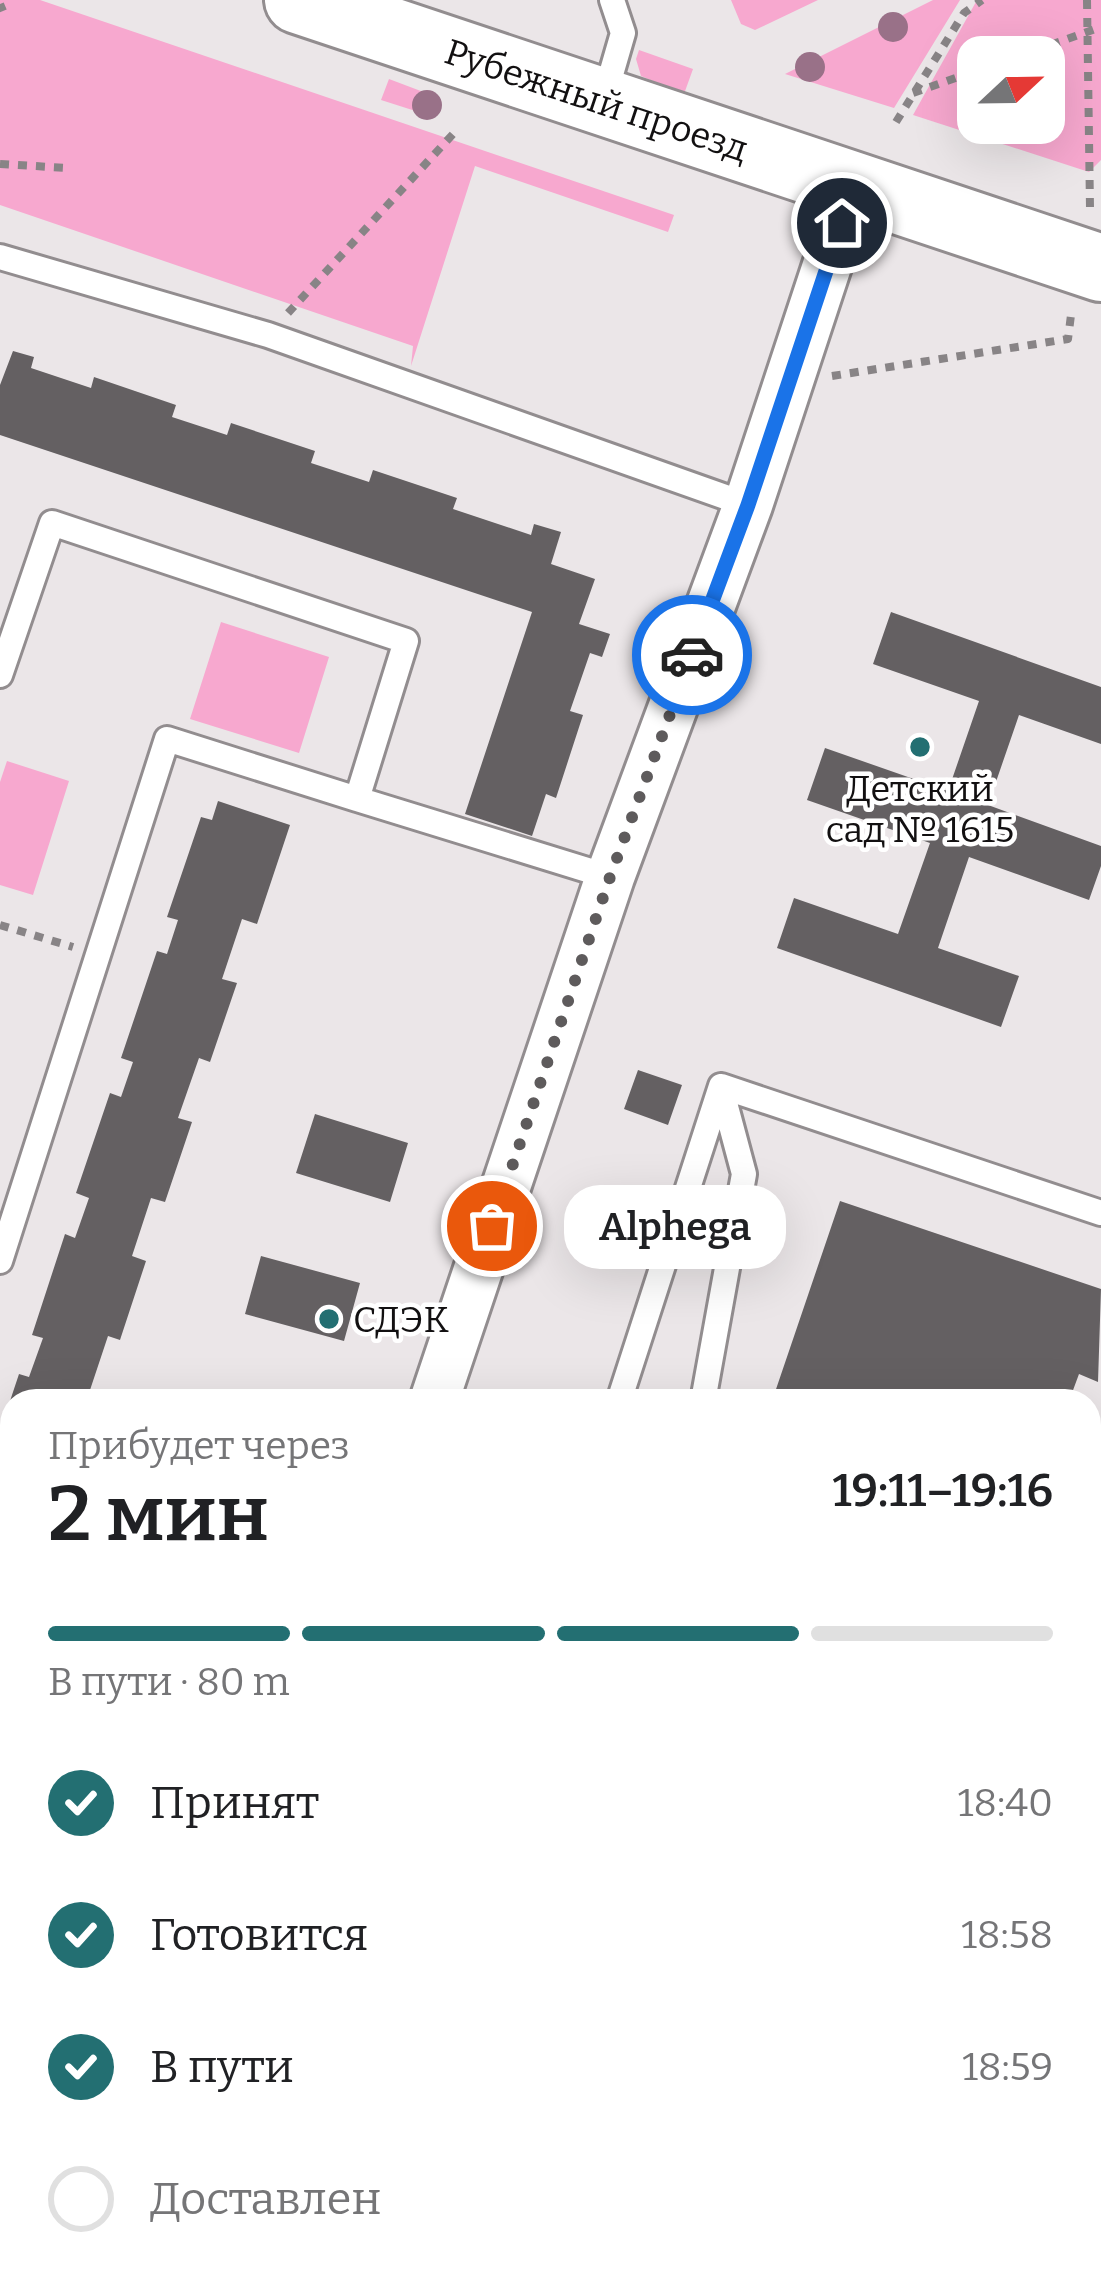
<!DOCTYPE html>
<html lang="ru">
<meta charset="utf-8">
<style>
body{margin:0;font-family:Bitter,serif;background:#f2f2f2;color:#202124;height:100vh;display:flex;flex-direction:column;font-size:45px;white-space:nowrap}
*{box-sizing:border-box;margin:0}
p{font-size:39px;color:#757577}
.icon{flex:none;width:66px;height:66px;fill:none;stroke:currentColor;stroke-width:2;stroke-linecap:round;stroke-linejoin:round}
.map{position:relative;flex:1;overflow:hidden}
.details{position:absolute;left:0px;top:1389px;width:1101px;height:900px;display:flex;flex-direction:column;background:#fff;border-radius:36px 36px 0 0;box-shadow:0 12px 48px #0002}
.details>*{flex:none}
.needle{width:78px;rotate:68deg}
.buttons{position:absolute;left:957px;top:36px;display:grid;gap:24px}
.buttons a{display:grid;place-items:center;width:108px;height:108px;border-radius:24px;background:#fff;box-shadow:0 12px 48px #0002;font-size:60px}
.pin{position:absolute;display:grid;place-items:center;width:102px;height:102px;color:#fff;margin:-51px;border:6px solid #fff;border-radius:50%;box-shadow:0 3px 12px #0007}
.courier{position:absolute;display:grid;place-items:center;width:120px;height:120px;margin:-60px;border:9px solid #1a73e8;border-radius:50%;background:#fff;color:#222;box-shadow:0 3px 15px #0007}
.bubble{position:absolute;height:84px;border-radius:36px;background:#fff;box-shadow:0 12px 48px #0002;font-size:39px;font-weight:600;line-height:84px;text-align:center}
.headline em{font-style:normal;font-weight:600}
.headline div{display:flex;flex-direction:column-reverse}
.headline{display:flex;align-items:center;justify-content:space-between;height:204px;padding:0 48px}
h1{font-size:78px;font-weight:600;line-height:90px}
.bar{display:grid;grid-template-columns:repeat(4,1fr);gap:18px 12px;align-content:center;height:144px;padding:0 48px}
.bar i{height:15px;border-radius:9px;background:#e0e0e0}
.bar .on{background:#236f72}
.bar p{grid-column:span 4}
ol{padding:0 48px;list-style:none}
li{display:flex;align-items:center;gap:36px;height:132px}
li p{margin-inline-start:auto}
li .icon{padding:12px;border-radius:50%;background:#236f72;color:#fff;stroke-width:4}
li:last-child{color:#757577}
li i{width:66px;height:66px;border:6px solid #e0e0e0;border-radius:50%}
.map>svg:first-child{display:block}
.green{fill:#f7a8cf;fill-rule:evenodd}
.building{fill:#646062}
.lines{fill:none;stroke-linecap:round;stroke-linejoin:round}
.lane-casing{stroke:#928d8f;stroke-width:30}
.street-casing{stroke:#928d8f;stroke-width:54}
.secondary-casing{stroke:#928d8f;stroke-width:72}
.path{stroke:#888486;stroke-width:8;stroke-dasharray:9 9;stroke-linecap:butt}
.lane{stroke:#fff;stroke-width:24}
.street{stroke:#fff;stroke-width:48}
.secondary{stroke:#fff;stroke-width:66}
.tree{fill:#997188}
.done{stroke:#5e5b5c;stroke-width:12;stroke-dasharray:0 21.6}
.route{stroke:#1a73e8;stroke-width:15}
.poi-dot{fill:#236f72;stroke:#fff;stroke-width:4.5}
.labels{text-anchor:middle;stroke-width:9;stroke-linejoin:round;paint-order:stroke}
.street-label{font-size:36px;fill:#121011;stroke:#fff}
.poi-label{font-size:36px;fill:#121011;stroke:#fff}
</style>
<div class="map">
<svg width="1101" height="2289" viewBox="0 0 1101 2289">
<rect width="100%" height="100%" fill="#ebe6e8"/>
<path class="green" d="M0,0H40L674,215L668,232L475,166L411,366L413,346L0,205Z
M731,0H818L755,30L741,24Z
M933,0H960L894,108L785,74Z
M977,0H1101V160L1089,172L913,115ZM978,57H1044V123H978Z
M639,50L693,69L684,94L641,76L636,59Z
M389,79L434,96L428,115L381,100Z
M221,622L329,657L299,753L190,719Z
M7,761L69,781L33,895L0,885V782Z
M1101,1682V1896L1089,1886V1697Z"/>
<path class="building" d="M13,351L34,357L31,368L91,388L94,377L176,405L172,417L227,435L231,423L315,451L311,463L369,482L373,470L457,498L453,509L531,535L534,524L561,532L551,564L595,579L579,624L610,634L602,657L590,653L570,711L583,715L556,798L546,794L532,836L465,814L532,612L0,435V385Z
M891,612L1101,687V744L1019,715L988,805L1101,846V866L1089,900L969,857L938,948L1019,976L1001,1027L777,948L794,898L898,934L930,843L807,800L825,748L948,791L979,701L873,664Z
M218,801L290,825L257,924L242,919L222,979L237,983L210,1062L199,1058L178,1118L192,1122L165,1202L151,1198L132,1256L146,1261L120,1340L108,1336L88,1396L100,1401H12V1503L0,1499V1431L19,1374L29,1377L43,1338L32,1335L65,1234L75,1238L89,1198L76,1193L110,1093L121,1097L133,1062L121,1058L157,951L167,954L178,920L167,917L201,817L212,820Z
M638,1070L682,1085L668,1125L624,1109Z
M315,1114L408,1143L390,1202L296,1173Z
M840,1201L1101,1289L1098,1382L1079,1374L1069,1401H772Z
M261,1256L360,1283L344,1341L245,1314Z
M0,1800L12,1804V1901L0,1897Z"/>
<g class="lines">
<g class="lane-casing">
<path id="lane" d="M603,102L623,33L612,0
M0,257L268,335L748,505
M0,675L52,523L406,641L357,799L610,877
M721,1086L1101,1213
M0,1261L167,739L357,799
M619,1401L721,1086
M703,1401L744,1174L721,1088
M0,1524L12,1528
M1089,1533L1101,1516
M0,1710L12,1714
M529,2277L555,2281L565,2277"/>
</g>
<g class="street-casing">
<path id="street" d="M434,1401L610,877L748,505L853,187
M0,1967L12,1971"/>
</g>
<g class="secondary-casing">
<g id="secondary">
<path id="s1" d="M298,0L1101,268"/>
<path d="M1089,2274L1101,2255"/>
</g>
</g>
<path class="path" d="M1087,0L1090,208
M0,4L3,11
M1017,57L1101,27
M913,93L978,70
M896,122L964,13L982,0
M0,164L68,168
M288,313L454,133
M832,376L1068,339L1071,315
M0,925L73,947
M0,2169L12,2172
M292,2277L302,2289
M195,2289L199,2277
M341,2289L345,2277"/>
<use href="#lane" class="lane"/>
<use href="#street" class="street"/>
<use href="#secondary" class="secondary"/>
</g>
<g class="tree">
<circle cx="893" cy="27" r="15"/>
<circle cx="810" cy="67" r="15"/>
<circle cx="427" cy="105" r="15"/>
</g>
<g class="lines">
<path class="done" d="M492,1226L610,877L692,655"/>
<path class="route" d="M692,655L748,505L842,223"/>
</g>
<g class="poi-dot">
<circle cx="920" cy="747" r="12"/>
<circle cx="329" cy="1319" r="12"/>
</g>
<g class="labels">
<g class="street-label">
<text dy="13" stroke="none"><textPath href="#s1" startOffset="315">Рубежный проезд</textPath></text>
</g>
<g class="poi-label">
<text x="920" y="801">Детский<tspan x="920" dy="41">сад № 1615</tspan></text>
<text x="353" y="1332" text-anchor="start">СДЭК</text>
</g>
</g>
</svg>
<div class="buttons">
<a><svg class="needle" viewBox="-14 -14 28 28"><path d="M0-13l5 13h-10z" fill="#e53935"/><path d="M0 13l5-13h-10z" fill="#757577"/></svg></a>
</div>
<div class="pin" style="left:492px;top:1226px;background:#ea580c"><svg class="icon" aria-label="bag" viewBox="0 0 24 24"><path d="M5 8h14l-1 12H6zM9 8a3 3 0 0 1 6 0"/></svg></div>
<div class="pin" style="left:842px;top:223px;background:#1f2937"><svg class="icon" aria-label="home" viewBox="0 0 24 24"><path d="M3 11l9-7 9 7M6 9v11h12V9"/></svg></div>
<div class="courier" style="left:692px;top:655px"><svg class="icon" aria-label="car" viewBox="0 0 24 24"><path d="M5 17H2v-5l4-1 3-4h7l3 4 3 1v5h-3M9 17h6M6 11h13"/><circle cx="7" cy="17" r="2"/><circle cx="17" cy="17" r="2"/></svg></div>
<div class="bubble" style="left:564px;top:1185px;width:222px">Alphega</div>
<section class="details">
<div class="headline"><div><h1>2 мин</h1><p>Прибудет через</p></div><em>19:11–19:16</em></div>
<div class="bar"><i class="on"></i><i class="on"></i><i class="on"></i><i></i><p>В пути · 80 m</p></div>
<ol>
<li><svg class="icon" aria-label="check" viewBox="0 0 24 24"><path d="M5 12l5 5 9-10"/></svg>Принят<p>18:40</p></li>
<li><svg class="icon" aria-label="check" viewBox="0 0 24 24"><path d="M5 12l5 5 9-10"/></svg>Готовится<p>18:58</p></li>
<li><svg class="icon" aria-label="check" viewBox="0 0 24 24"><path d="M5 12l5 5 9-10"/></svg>В пути<p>18:59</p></li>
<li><i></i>Доставлен</li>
</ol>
</section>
</div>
